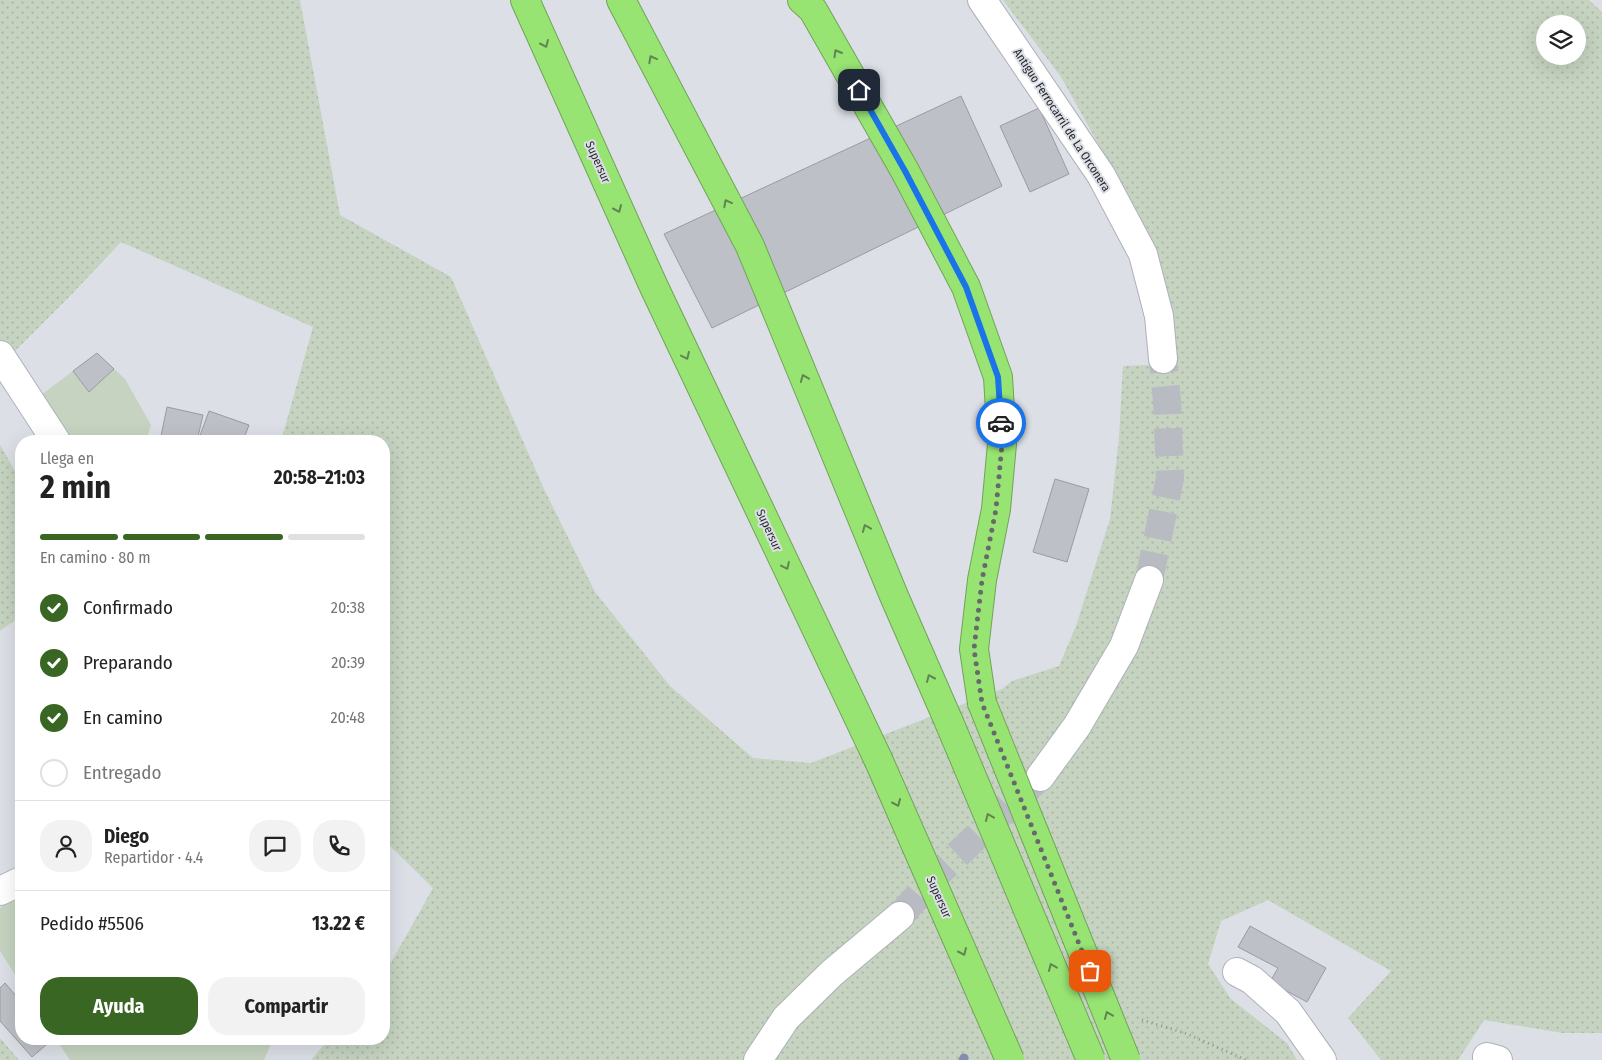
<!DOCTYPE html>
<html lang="es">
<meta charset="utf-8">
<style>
body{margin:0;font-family:"Fira Sans Condensed",sans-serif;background:#f2f2f2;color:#222;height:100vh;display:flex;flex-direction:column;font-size:19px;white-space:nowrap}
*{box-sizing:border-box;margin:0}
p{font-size:16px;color:#767676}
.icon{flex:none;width:28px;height:28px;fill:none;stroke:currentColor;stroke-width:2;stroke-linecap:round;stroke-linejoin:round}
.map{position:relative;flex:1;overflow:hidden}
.sheet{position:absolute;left:15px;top:435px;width:375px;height:610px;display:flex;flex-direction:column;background:#fff;border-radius:20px;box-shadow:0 5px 20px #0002}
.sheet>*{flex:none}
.fabs{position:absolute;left:1536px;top:15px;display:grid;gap:10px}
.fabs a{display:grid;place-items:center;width:50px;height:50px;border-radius:50%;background:#fff;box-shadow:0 5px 20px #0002;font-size:25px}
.pin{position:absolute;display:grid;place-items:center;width:42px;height:42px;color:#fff;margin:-21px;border-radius:10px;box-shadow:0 2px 8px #0006}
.courier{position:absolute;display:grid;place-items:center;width:50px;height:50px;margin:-25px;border:4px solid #1a73e8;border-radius:50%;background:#fff;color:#222;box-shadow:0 1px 6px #0007}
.overview em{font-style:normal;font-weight:700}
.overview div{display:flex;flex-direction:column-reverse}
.overview{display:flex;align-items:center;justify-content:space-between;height:85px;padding:0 25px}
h1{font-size:32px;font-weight:700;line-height:38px}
.bar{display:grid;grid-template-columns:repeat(4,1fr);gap:8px 5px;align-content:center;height:60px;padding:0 25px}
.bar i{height:6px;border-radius:4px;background:#e0e0e0}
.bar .selected{background:#3a6623}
.bar p{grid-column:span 4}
.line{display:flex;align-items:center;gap:12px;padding:0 25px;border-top:1px solid #e0e0e0}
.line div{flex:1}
.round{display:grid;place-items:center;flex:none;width:52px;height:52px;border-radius:20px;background:#f2f2f2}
ol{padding:0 25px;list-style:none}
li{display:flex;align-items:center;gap:15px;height:55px}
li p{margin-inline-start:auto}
li .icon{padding:5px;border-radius:50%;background:#3a6623;color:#fff;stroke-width:4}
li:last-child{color:#767676}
li i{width:28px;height:28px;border:2px solid #e0e0e0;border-radius:50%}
.primary-button{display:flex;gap:10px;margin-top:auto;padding:10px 25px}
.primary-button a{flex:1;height:58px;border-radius:20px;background:#3a6623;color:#fff;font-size:20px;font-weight:700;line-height:58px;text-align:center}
.primary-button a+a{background:#f2f2f2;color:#222}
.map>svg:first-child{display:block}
.grass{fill:url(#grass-dots);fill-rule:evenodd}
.green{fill:#c5d3c0}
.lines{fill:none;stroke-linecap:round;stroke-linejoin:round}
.stream{stroke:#838faf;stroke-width:9}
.building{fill:#bec0c7;stroke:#999ba2}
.minor-tunnel{stroke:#b8bbc1;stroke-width:28;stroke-dasharray:28 14;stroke-linecap:butt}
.minor-casing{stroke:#aeb1b8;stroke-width:30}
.motorway-casing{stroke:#71a35a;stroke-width:30}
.path{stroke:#909297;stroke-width:3;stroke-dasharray:1 4;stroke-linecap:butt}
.minor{stroke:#fff;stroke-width:28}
.motorway{stroke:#98e473;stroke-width:28}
.motorway-bridge-casing{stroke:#71a35a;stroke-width:30;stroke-linecap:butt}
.motorway-bridge{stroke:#98e473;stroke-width:28}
.oneway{stroke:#608650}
.done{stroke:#67696d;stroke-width:5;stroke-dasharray:0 9}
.route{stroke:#1a73e8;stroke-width:6}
.labels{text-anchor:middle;stroke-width:4;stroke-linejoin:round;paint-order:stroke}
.street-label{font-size:12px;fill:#28292c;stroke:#dcdfe6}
</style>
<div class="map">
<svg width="1602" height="1060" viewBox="0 0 1602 1060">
<defs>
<pattern id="grass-dots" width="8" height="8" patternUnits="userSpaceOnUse" patternTransform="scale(1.25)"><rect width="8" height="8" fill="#c5d3c0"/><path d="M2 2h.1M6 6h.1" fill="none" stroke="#a9b5a5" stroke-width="1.8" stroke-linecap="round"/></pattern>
</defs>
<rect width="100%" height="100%" fill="#dcdfe6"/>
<path class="grass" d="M0,0H300L340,215L451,277L544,489L595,592L670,686L753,758L811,763L1002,689L1012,681L1059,666L1076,626L1110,519L1119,437L1123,366L1176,364L1165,299L1109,163L1061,77L1003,0H1589L1602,12V1033H1563L1484,1020L1458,1060H1381L1348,1018L1391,971L1268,900L1221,921L1208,964L1231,999L1287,1043L1297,1060H311L329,1039H384V975L433,888L384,840V441H281L313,327L121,242L71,295L0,366ZM1545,24H1578V56H1545Z
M0,445L21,481V616L0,631Z
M0,1038L19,1060H0Z"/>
<path class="green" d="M97,353L125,379L151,425L146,441H72L41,395Z
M21,895V984L0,951V908Z
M56,1039H270L272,1041L264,1060H70Z"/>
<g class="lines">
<path class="stream" d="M963,1060L964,1058"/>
</g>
<path class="building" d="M961,96L1002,186L712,328L664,234Z
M1039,108L1069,174L1030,192L1000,126Z
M97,353L114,369L89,392L73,371Z
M167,407L203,415L197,441H160Z
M209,411L249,425L243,441H198Z
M1055,479L1089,489L1067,562L1033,552Z
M1250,926L1326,968L1307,1002L1270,982L1278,968L1238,947Z
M5,983L21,1002V1039H53L32,1057L0,1021V988Z"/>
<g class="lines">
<path class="minor-tunnel" d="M1149,580L1170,478L1167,401L1163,359
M900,916L935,876L1035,781"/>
<g class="minor-casing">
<path id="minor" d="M982,0L1101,175L1143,254L1159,316L1163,359
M0,355L56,441
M1040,777L1077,726L1124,646L1149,580
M0,891L21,881
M1237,972L1252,980L1288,1012L1322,1060
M1487,1057L1498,1060
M758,1060L786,1018L832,973L900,916"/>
</g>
<g class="motorway-casing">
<path id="motorway" d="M525,0L654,287L878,759
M621,0L750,246L894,596L949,722
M802,0L813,10L905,171L966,287L998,377L1002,444L996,509L982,580L974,649L982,703"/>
</g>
<path class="path" d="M1142,1020L1185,1033L1246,1060"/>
<use href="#minor" class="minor"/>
<use href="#motorway" class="motorway"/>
<g class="motorway-bridge-casing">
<path id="motorway-bridge" d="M982,703L1126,1060
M949,722L1091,1060
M878,759L1010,1060"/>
</g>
<use href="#motorway-bridge" class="motorway-bridge"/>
</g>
<defs><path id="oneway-chevron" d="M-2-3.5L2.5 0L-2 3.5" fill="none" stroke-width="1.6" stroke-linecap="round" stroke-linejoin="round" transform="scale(1.25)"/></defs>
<g class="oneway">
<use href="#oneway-chevron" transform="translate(545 44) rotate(66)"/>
<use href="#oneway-chevron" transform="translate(837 53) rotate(-120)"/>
<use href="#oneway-chevron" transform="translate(652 59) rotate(-118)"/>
<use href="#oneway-chevron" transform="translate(727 203) rotate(-118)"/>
<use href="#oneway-chevron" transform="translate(618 209) rotate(66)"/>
<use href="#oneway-chevron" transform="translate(686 356) rotate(65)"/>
<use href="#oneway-chevron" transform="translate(804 378) rotate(-112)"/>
<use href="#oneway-chevron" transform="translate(866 528) rotate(-112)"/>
<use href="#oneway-chevron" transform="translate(786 566) rotate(65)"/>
<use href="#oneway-chevron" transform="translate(930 678) rotate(-114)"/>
<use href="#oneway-chevron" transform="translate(897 803) rotate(66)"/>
<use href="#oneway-chevron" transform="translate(989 817) rotate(-113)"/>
<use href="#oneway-chevron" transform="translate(963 952) rotate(66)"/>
<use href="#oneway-chevron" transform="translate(1052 967) rotate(-113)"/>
<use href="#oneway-chevron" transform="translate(1108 1015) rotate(-112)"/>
</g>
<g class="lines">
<path class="done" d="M1001,423L1002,444L996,509L982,580L974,649L982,703L1090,971"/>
<path class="route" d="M859,90L905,171L966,287L998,377L1001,423"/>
</g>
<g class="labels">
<g class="street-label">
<text transform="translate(1062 120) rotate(57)" y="4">Antiguo Ferrocarril de La Orconera</text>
<text transform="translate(598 162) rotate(66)" y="4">Supersur</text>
<text transform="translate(769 530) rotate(65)" y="4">Supersur</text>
<text transform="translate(939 897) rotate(66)" y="4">Supersur</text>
</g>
</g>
</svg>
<div class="fabs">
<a><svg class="icon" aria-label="layers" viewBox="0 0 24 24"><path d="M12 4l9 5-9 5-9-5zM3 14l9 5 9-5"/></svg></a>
</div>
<div class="pin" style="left:1090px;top:971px;background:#ea580c"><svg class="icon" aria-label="bag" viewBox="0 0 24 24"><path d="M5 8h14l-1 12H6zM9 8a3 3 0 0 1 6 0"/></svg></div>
<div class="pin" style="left:859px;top:90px;background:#1f2937"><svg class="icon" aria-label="home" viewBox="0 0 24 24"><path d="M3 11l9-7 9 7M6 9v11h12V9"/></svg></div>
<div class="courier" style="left:1001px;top:423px"><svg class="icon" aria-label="car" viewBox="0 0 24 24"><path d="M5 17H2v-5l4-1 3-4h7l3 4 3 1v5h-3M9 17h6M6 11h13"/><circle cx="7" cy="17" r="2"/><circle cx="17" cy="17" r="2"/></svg></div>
<section class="sheet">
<div class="overview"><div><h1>2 min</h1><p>Llega en</p></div><em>20:58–21:03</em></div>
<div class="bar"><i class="selected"></i><i class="selected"></i><i class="selected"></i><i></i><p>En camino · 80 m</p></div>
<ol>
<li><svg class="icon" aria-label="check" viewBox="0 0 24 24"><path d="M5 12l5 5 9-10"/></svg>Confirmado<p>20:38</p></li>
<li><svg class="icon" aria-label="check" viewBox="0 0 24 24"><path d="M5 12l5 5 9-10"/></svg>Preparando<p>20:39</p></li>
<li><svg class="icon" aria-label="check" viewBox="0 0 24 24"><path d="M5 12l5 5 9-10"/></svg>En camino<p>20:48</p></li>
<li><i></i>Entregado</li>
</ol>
<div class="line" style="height:90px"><a class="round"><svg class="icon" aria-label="person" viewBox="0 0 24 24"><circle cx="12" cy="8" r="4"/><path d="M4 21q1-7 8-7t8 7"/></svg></a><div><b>Diego</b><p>Repartidor · 4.4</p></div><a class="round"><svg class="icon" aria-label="chat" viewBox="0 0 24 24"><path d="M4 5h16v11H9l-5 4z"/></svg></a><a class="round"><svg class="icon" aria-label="phone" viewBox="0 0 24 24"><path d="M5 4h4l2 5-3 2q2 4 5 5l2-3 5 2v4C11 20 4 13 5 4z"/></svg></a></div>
<div class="line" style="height:65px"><div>Pedido #5506</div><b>13.22 €</b></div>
<div class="primary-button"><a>Ayuda</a><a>Compartir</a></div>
</section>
</div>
